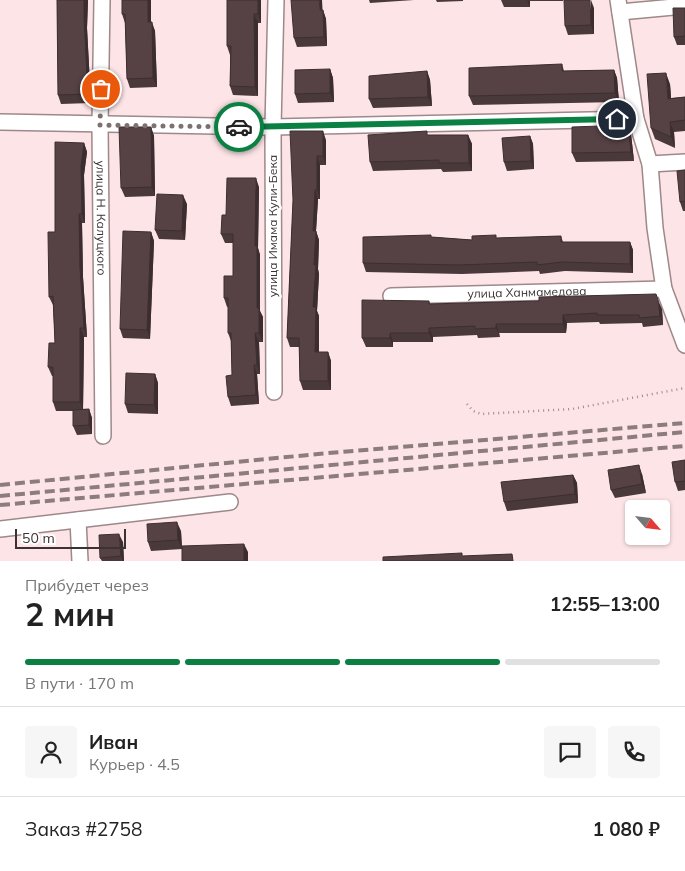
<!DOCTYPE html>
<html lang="ru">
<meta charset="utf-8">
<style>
body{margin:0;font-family:Mulish,sans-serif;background:#f6f6f6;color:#222;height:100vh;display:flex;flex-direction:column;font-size:19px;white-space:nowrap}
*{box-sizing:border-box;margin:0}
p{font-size:16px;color:#767676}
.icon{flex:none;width:28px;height:28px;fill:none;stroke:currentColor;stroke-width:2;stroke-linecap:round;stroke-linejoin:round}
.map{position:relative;height:561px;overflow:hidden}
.details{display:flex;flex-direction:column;background:#fff;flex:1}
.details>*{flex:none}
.needle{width:32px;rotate:118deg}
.buttons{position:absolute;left:625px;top:500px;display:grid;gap:10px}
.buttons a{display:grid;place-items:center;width:45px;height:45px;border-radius:5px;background:#fff;box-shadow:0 1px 4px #0004;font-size:25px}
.scale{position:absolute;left:15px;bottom:12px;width:111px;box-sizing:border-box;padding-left:5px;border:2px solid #3b3233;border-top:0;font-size:14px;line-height:18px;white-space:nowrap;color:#3b3233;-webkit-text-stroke:4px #fff;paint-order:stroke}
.pin{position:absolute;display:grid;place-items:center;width:42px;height:42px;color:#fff;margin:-21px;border:2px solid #fff;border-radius:50%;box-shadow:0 1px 5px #0007}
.courier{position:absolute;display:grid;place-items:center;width:50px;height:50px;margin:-25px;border:4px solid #0b8043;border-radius:50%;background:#fff;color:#222;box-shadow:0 1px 6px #0007}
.headline em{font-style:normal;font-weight:700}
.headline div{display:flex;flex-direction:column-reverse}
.headline{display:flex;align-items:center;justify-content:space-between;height:85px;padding:0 25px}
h1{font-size:32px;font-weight:700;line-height:38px}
.bar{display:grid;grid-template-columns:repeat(4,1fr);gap:8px 5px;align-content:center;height:60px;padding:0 25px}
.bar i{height:6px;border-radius:4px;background:#e0e0e0}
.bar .selected{background:#0b8043}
.bar p{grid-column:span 4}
.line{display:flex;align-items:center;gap:12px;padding:0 25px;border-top:1px solid #e0e0e0}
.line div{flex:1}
.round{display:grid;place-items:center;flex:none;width:52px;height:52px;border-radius:5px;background:#f6f6f6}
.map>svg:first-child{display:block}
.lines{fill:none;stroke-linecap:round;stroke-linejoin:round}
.street-casing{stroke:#9e888a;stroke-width:18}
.path{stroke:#9c8b8d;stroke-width:2.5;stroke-dasharray:1 4;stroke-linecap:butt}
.street{stroke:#fff;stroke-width:15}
.rail{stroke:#8c7c7e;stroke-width:4;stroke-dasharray:10 5;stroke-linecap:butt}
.wall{fill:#4a393b}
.shaded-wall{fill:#3c2e30}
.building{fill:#564245;stroke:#3c2e30}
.done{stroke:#7f7072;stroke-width:5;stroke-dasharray:0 9}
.route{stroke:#0b8043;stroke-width:6}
.labels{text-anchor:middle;stroke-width:5;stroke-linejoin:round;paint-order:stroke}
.street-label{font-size:12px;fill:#3b3233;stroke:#fff}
</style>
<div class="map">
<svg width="685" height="561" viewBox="0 0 685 561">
<rect width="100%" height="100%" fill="#fde4e7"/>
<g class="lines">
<g class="street-casing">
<g id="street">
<path id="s1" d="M102,0L100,125L103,436"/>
<path d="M618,0L636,119L650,164L655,228L664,289L685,345"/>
<path d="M620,12L685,6"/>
<path d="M0,122L273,127L636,119"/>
<path d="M650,164L685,162"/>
<path id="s2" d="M391,296L664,289"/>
<path d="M274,392L273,127L276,0"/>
<path d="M78,520L80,561"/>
<path d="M0,529L230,502"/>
</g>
</g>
<path class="path" d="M467,404L473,411L481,414L572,409L685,388"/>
<use href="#street" class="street"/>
<path class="rail" d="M0,485L318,454L685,423
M0,496L685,432
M0,505L685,446"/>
</g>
<path class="wall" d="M57,0H88L87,28L91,103L61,104L58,95Z
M122,0H151V22L155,31L157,87L130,88L127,79L125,23L122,14Z
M261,0V23H258V96L233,95L230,86V55L227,46Z
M369,0H414L370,3Z
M436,0H463V1L437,2Z
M501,0H563V1H530V7H504Z
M594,8V34L568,35L565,26Z
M685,8V45H677L674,37Z
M323,10L326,19L327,46L297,47L294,38Z
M562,64L564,71L614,70L617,78L619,102L473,105L469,96Z
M330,69L333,78L334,102L298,103L295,94Z
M427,71L430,80L432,106L373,108L369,99Z
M670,84L671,98L685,97V131L674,132L675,148L655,139L651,128Z
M628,125L631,134L634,161L576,162L572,153Z
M151,127L154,136L155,196L125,197L121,188Z
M428,135H468L472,144V171L443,172L441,169L373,171L370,162Z
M530,136L533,144L534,169L507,171L504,162Z
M326,140V165H320V199H318L316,231L319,240L318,269L319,274L317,311L319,316V352H328L331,361V390H303L300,381L299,347H290L287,338L293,200Z
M84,143L87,152L84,175L85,223H82L83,277L87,337H84L83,409H89L92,418V434L77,435L73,426V411H56L53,402V376H52L48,367L55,343L53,305L49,297L55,232Z
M685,170V211H683L680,202Z
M259,187L258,248L260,255V311L263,317V342H259L260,374H257L259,404L231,406L228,397L232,375L231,341L228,333V307H227L224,298L233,276V243H225L221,234L226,215Z
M187,204L185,240L159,239L155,230Z
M151,232L154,241L150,339L123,338L120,329Z
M561,236L563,242H630L633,250V273L565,271L540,274L539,271L462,274L366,272L363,263L432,237L472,240L497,238Z
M429,301L430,304L662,309L663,325L643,327L642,323L600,324L599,322L567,323L566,333H499L500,337L478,338L477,335L433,337V342H393V347H366L362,338Z
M155,374L158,383V414L128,413L125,404Z
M685,460V490L678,491L675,482Z
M642,474L646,493L615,498L611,490Z
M573,475L577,483L578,503L507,511L504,502Z
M181,531L182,549L151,551L148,542Z
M123,542L124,561H102L100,558Z"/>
<path class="shaded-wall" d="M84,0H88L87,28L91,103L88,94L84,19Z
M148,0H151V31L148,22Z
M258,0H261V23L258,14Z
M319,0H322L323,19L320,10Z
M527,0L530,1V7Z
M591,0L594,8V34L591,25Z
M323,10L326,19L327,46L324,37Z
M254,14L258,23V96L255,87Z
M152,22L155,31L157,87L153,78Z
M330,69L333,78L334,102L330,93Z
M614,70L617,78L619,102L615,93Z
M427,71L430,80L432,106L428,97Z
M666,73L670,84L672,110L668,99Z
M670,122L674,132L675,148L671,137Z
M628,125L631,134L634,161L631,152Z
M151,127L154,136L155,196L152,187Z
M323,131L326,140V165L323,156Z
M468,135L472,144V171L469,163Z
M530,136L533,144L534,169L531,161Z
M84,143L87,152L84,175L85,223L82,214L81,166Z
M317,156L320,165V199L317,190Z
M256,178L259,187L258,248L260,255V311L263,317V342L259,333L257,308L255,246Z
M315,190L318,199L316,231L319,240L318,269L319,274L317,311L319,316V361L315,352L313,307L314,265L313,231Z
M183,195L187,204L185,240L182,231Z
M79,214L82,223L83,277L87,337L84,328L80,268Z
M151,232L154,241L150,339L147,330Z
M630,242L633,250V273L630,264Z
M658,300L662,309L663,325L660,316Z
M563,315L567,323L566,333L563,324Z
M496,324L499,333L500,337L496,328Z
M80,328L84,337L83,411L80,402Z
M429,328L433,337V342L429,333Z
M255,333L259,342L260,374L257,365Z
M390,333L393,342V347L390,338Z
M328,352L331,361V390L328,381Z
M254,365L257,374L259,404L256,395Z
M155,374L158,383V414L154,405Z
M89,409L92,418V434L89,425Z
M639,465L642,474L646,493L642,484Z
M573,475L577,483L578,503L575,494Z
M177,522L181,531L182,549L178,540Z
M119,534L123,542L124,561H123L121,556Z
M244,544L248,552V561H244Z"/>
<path class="building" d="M57,0H84V19L88,94L58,95Z
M122,0H148V22H152L153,78L127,79L125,14H122Z
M227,0H258V14H254L255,87L230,86L231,46H227Z
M291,0H319L320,10H323L324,37L294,38Z
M564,0H590L591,25L565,26Z
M673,8H685V36L674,37Z
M562,64V71L614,70L615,93L469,96V68Z
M330,69V93L295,94V70Z
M427,71L428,97L369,99V76Z
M666,73L668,99L685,97V120L670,122L671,137L651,128L647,74Z
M628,125L631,152L572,153V127Z
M119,127H151L152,187L121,188Z
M290,131H323V156H317V190H315L313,231H316L314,265H316L313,307H316L315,352H328V381H300L299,338H287L293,200Z
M427,131V135H468L469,163H439V160L370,162L368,135Z
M530,136L531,161L504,162L502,138Z
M55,142L84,143L81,166L82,214H79L80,268L84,328H80V402H53V367H48L49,343H55L53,296L49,297L48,232H55Z
M685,170V201L680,202L677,171Z
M227,178H256L255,246H257V308H259V333H255L257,365H254L256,395L228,397L226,376L232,375L231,333H228V298H224V276H233V234H221L222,215H226Z
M157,194L183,195L182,231L155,230Z
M123,231L151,232L147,330L120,329Z
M431,235V237L472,240V236L496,235V238L561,236V242H630V264L562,262L537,265V262L459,265L363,263V237Z
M656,294L658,300L660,316L640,318L639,315H597V313L563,315V324H496V328L475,329V326L429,328V333H390V338H362V300L429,301V304L539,301V297Z
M126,373L155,374L154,405L125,404Z
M89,409V425L73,426V410Z
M685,460V481L675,482L672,462Z
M639,465L642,484L611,490L608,470Z
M573,475L575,494L504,502L501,482Z
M177,522L178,540L148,542L147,524Z
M119,534L121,556L100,558L99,535Z
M244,544V561H182V546Z
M462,553V556L512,554L513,561H383V557Z"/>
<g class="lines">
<path class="done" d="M101,89L100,125L239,127"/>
<path class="route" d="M239,127L617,119"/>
</g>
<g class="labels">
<g class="street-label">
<text dy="4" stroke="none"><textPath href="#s1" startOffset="218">улица Н. Калуцкого</textPath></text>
<text transform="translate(273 226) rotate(-90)" y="4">улица Имама Кули-Бека</text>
<text dy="4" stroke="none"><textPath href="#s2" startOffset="136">улица Ханмамедова</textPath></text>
</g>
</g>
</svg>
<div class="buttons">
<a><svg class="needle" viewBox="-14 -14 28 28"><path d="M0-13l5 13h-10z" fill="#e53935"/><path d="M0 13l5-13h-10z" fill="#767676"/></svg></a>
</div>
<div class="scale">50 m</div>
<div class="pin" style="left:101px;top:89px;background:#ea580c"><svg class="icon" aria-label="bag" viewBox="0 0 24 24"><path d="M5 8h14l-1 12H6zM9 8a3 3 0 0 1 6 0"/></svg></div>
<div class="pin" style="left:617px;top:119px;background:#1f2937"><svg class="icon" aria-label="home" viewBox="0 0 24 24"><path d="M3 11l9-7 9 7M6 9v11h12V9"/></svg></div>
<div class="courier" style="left:239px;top:127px"><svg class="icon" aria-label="car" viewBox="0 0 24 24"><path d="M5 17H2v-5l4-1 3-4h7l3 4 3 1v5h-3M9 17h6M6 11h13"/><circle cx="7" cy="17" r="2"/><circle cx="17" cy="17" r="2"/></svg></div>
</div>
<section class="details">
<div class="headline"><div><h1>2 мин</h1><p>Прибудет через</p></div><em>12:55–13:00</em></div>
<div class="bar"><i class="selected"></i><i class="selected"></i><i class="selected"></i><i></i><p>В пути · 170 m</p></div>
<div class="line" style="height:90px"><a class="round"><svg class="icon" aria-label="person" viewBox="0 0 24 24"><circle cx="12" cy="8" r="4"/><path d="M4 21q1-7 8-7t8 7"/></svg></a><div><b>Иван</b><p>Курьер · 4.5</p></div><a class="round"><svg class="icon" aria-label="chat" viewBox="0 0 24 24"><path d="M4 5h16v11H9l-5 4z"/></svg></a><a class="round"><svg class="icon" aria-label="phone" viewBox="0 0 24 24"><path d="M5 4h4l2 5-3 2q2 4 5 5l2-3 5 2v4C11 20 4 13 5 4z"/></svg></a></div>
<div class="line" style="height:65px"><div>Заказ #2758</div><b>1 080 ₽</b></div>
</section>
